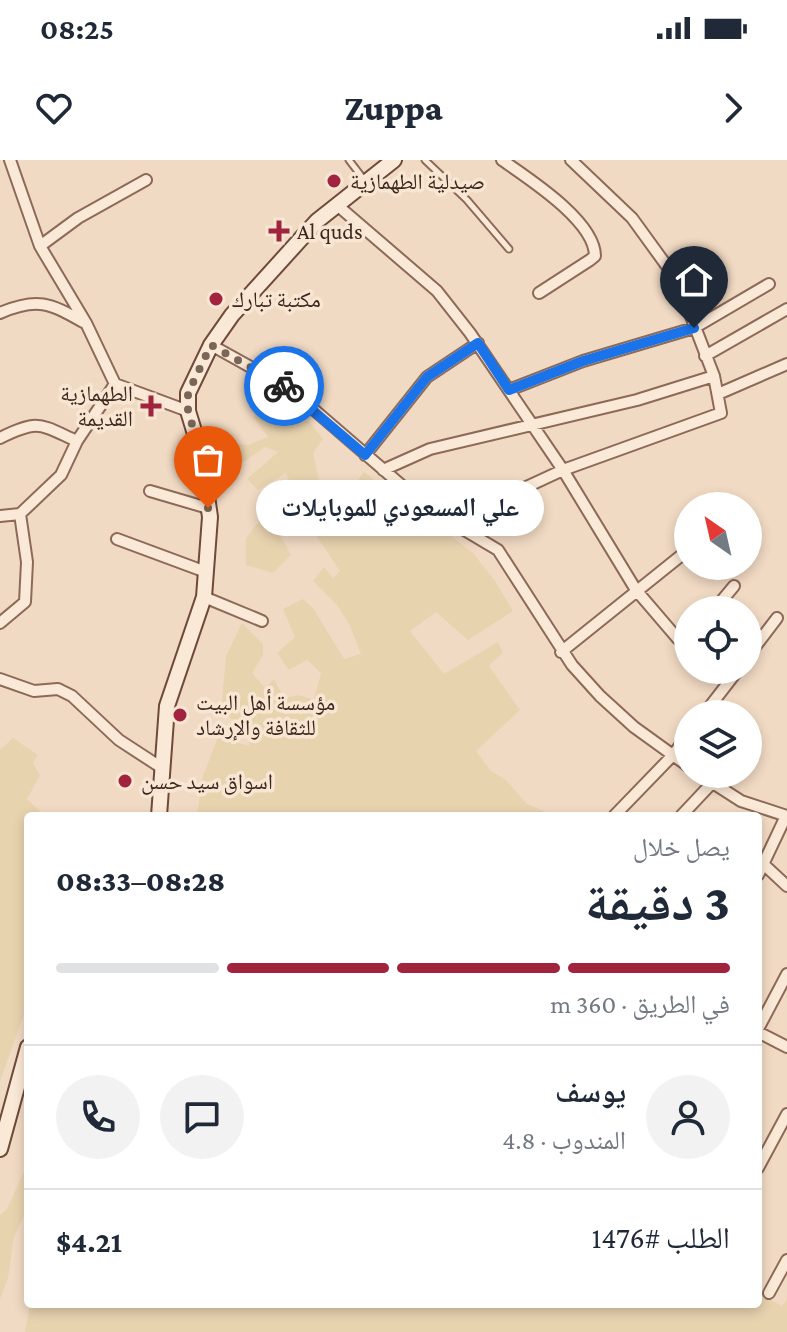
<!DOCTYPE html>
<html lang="ar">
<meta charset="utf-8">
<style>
body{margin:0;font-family:"Crimson Pro","Noto Naskh Arabic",serif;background:#f2f2f3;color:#1f2937;direction:rtl;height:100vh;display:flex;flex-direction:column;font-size:30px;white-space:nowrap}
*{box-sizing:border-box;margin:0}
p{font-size:26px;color:#747a83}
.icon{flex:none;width:44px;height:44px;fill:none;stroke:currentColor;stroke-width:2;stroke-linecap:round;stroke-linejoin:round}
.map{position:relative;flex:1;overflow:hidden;direction:ltr}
.details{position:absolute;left:24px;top:652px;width:738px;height:496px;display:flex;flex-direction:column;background:#fff;border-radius:8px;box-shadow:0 4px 12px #0003;direction:rtl}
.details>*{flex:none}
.needle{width:52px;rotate:326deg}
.buttons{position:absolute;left:674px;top:332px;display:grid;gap:16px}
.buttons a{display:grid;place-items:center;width:88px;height:88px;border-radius:50%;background:#fff;box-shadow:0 4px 12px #0003;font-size:40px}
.pin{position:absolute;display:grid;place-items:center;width:68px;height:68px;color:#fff;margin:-82px -34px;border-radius:50% 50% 50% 0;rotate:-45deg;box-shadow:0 0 8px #0007}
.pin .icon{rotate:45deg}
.courier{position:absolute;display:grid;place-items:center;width:80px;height:80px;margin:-40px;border:6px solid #1a73e8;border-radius:50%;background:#fff;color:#222;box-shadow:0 2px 10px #0007}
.bubble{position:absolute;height:56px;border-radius:28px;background:#fff;box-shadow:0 4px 12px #0003;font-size:26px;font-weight:800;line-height:56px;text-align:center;direction:rtl}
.head em{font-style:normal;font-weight:800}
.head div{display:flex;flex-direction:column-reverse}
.head{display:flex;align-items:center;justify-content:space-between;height:136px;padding:0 32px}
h1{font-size:52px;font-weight:800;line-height:60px}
.bar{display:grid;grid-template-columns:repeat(4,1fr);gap:12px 8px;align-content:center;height:96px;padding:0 32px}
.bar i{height:10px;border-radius:6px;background:#e0e1e3}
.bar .active{background:#a1233e}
.bar p{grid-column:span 4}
.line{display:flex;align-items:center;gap:20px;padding:0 32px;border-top:2px solid #e0e1e3}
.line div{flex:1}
.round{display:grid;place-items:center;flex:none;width:84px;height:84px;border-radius:42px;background:#f2f2f3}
.status{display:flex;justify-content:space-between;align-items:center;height:56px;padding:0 40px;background:#fff;direction:ltr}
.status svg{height:22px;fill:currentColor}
header{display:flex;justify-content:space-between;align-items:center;height:104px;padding:0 32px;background:#fff;font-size:36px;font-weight:800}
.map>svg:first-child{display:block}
.farmland{fill:#e8d3af}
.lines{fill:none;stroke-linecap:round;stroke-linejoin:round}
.service-casing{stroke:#8d6958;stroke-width:9}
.minor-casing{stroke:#8d6958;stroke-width:14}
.secondary-casing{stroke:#6f4a3b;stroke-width:18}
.service{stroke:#fbe9d7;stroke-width:5}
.minor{stroke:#fbe9d7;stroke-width:10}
.secondary{stroke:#fbe9d7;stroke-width:14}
.done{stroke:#7b6557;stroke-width:8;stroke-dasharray:0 14.4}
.route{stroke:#1a73e8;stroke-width:10}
.poi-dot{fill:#a1233e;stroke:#f8e6d3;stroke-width:3}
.labels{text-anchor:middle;stroke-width:7;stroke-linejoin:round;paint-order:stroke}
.poi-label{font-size:22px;fill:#3c261d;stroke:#f8e6d3;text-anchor:start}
</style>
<div class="status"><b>08:25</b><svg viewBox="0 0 49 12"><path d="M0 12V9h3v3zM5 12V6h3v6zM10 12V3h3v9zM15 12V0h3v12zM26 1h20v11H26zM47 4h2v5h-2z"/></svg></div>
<header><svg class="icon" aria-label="forward" viewBox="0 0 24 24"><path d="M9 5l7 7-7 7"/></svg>Zuppa<svg class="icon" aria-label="heart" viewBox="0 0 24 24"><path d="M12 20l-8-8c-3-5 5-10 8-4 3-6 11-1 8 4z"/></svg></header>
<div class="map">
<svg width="787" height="1172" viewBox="0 0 787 1172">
<rect width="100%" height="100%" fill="#f1dac3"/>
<path class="farmland" d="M274,250L284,264L308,260L323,279L313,293L324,341L338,346L364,312L388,331L367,354L376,370L416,355L442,369L473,393L495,421L513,451L468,480L436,452L410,471L444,514L498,482L503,492L489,506L520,550L476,591L491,611L506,620L527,644L556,656H197L202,619L218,577L249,586L250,572L221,551L226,496L242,463L263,484V495L252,513L265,528L274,519L284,538L299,535L314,540L321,513L307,500L289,510L277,493L295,477L283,449L303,439L313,448L344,499L361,494L349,464L337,445L313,421L324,407L333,418L340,411L299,350L276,367L291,395L273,413L246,405V378L261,359L294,333L286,313L258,330L247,319L278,292L265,287L232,310L216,299L211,280L248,285L268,277L253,256Z
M13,578L38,595L33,603L40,615L27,639L45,656H28V844L0,921V590Z
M28,1003V1047L14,1077L8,1118L0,1139V1055L7,1049Z
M758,1133L782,1146L787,1139V1172H25L30,1144H758Z"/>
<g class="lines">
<g class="service-casing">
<path id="service" d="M349,0L365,21
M425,0L467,40L509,89"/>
</g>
<g class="minor-casing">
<path id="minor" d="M10,0L40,86L86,163L115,224L188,251
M502,0C529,19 595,61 595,96L590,100L539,133
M337,45L437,131L470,173L563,310L636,430L678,479L688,480
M40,86L78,58L146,20
M0,153C37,137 50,143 83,162
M211,185L290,229L429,349L498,390L572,505L600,536L634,567L688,606
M705,196L787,149
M509,230L583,201L694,168L769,124
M718,234L787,204
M0,278C39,259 39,264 77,281
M365,295L427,217L478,183
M383,310L430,289L637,240L714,216
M150,331L208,348
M0,356L20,354L61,315L77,281L115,224
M451,362L563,310L721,253L714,216L677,120L632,58L571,0
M117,379L206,412
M204,437L262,461
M714,450L734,426
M0,463L25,442L27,402L20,354
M561,492L688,390
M748,496L777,458
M0,519L34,531L58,529L72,536L119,580L162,608
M704,554L738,510
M699,614L741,641L787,656
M614,656L673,595L688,575
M681,656L712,623
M758,699L787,726
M758,715L786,656
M758,869L787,814
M758,872L787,887
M758,1008L787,954
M769,1133L787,1100"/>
</g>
<g class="secondary-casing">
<path id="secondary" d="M159,656L167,546L204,437L210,357L201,294L188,251V233L211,185L232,155L317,61L394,0
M0,989L28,887"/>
</g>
<use href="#service" class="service"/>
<use href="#minor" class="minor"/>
<use href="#secondary" class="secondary"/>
</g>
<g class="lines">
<path class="done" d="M208,348L201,294L188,251V233L211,185L284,226"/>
<path class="route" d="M284,226L365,295L427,217L478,183L509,230L583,201L694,168"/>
</g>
<g class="poi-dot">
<circle cx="334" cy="21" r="8"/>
<path d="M275 59h8v8h8v8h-8v8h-8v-8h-8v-8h8z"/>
<circle cx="216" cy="139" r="8"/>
<path d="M147 234h8v8h8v8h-8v8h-8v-8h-8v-8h8z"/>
<circle cx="180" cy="555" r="8"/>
<circle cx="125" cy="621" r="8"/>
</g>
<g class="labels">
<g class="poi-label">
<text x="350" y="29">صيدلية الطهمازية</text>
<text x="297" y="79">Al quds</text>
<text x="232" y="147">مكتبة تبارك</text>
<text x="133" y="241" text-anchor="end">الطهمازية<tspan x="133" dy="25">القديمة</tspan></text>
<text x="196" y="550">مؤسسة أهل البيت<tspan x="196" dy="25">للثقافة والإرشاد</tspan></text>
<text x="141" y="629">اسواق سيد حسن</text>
</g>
</g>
</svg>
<div class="buttons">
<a><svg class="needle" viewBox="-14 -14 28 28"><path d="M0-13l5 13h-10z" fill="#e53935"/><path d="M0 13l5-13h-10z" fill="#747a83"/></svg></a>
<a><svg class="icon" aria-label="locate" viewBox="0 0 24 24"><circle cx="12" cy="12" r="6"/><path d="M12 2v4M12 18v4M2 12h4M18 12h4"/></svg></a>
<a><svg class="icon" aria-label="layers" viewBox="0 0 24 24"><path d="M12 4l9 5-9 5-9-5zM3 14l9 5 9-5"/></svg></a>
</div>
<div class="pin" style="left:208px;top:348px;background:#ea580c"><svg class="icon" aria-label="bag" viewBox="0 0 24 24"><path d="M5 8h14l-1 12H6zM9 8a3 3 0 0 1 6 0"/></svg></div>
<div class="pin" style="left:694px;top:168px;background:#1f2937"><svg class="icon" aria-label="home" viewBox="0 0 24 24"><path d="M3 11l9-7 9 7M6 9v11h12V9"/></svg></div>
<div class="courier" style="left:284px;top:226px"><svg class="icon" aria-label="bike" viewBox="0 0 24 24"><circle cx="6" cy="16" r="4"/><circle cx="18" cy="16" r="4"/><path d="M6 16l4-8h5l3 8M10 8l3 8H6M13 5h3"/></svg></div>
<div class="bubble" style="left:256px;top:320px;width:288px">علي المسعودي للموبايلات</div>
<section class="details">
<div class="head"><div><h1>3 دقيقة</h1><p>يصل خلال</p></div><em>08:28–08:33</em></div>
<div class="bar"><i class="active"></i><i class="active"></i><i class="active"></i><i></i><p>في الطريق · 360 m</p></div>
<div class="line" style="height:144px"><a class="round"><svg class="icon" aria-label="person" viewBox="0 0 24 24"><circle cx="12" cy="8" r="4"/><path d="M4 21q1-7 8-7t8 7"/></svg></a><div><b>يوسف</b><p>المندوب · 4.8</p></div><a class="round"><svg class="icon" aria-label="chat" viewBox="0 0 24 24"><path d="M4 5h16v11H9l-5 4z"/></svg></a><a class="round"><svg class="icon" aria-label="phone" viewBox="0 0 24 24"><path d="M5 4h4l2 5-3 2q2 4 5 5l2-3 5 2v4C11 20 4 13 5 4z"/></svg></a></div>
<div class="line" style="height:104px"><div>الطلب #1476</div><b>$4.21</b></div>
</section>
</div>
